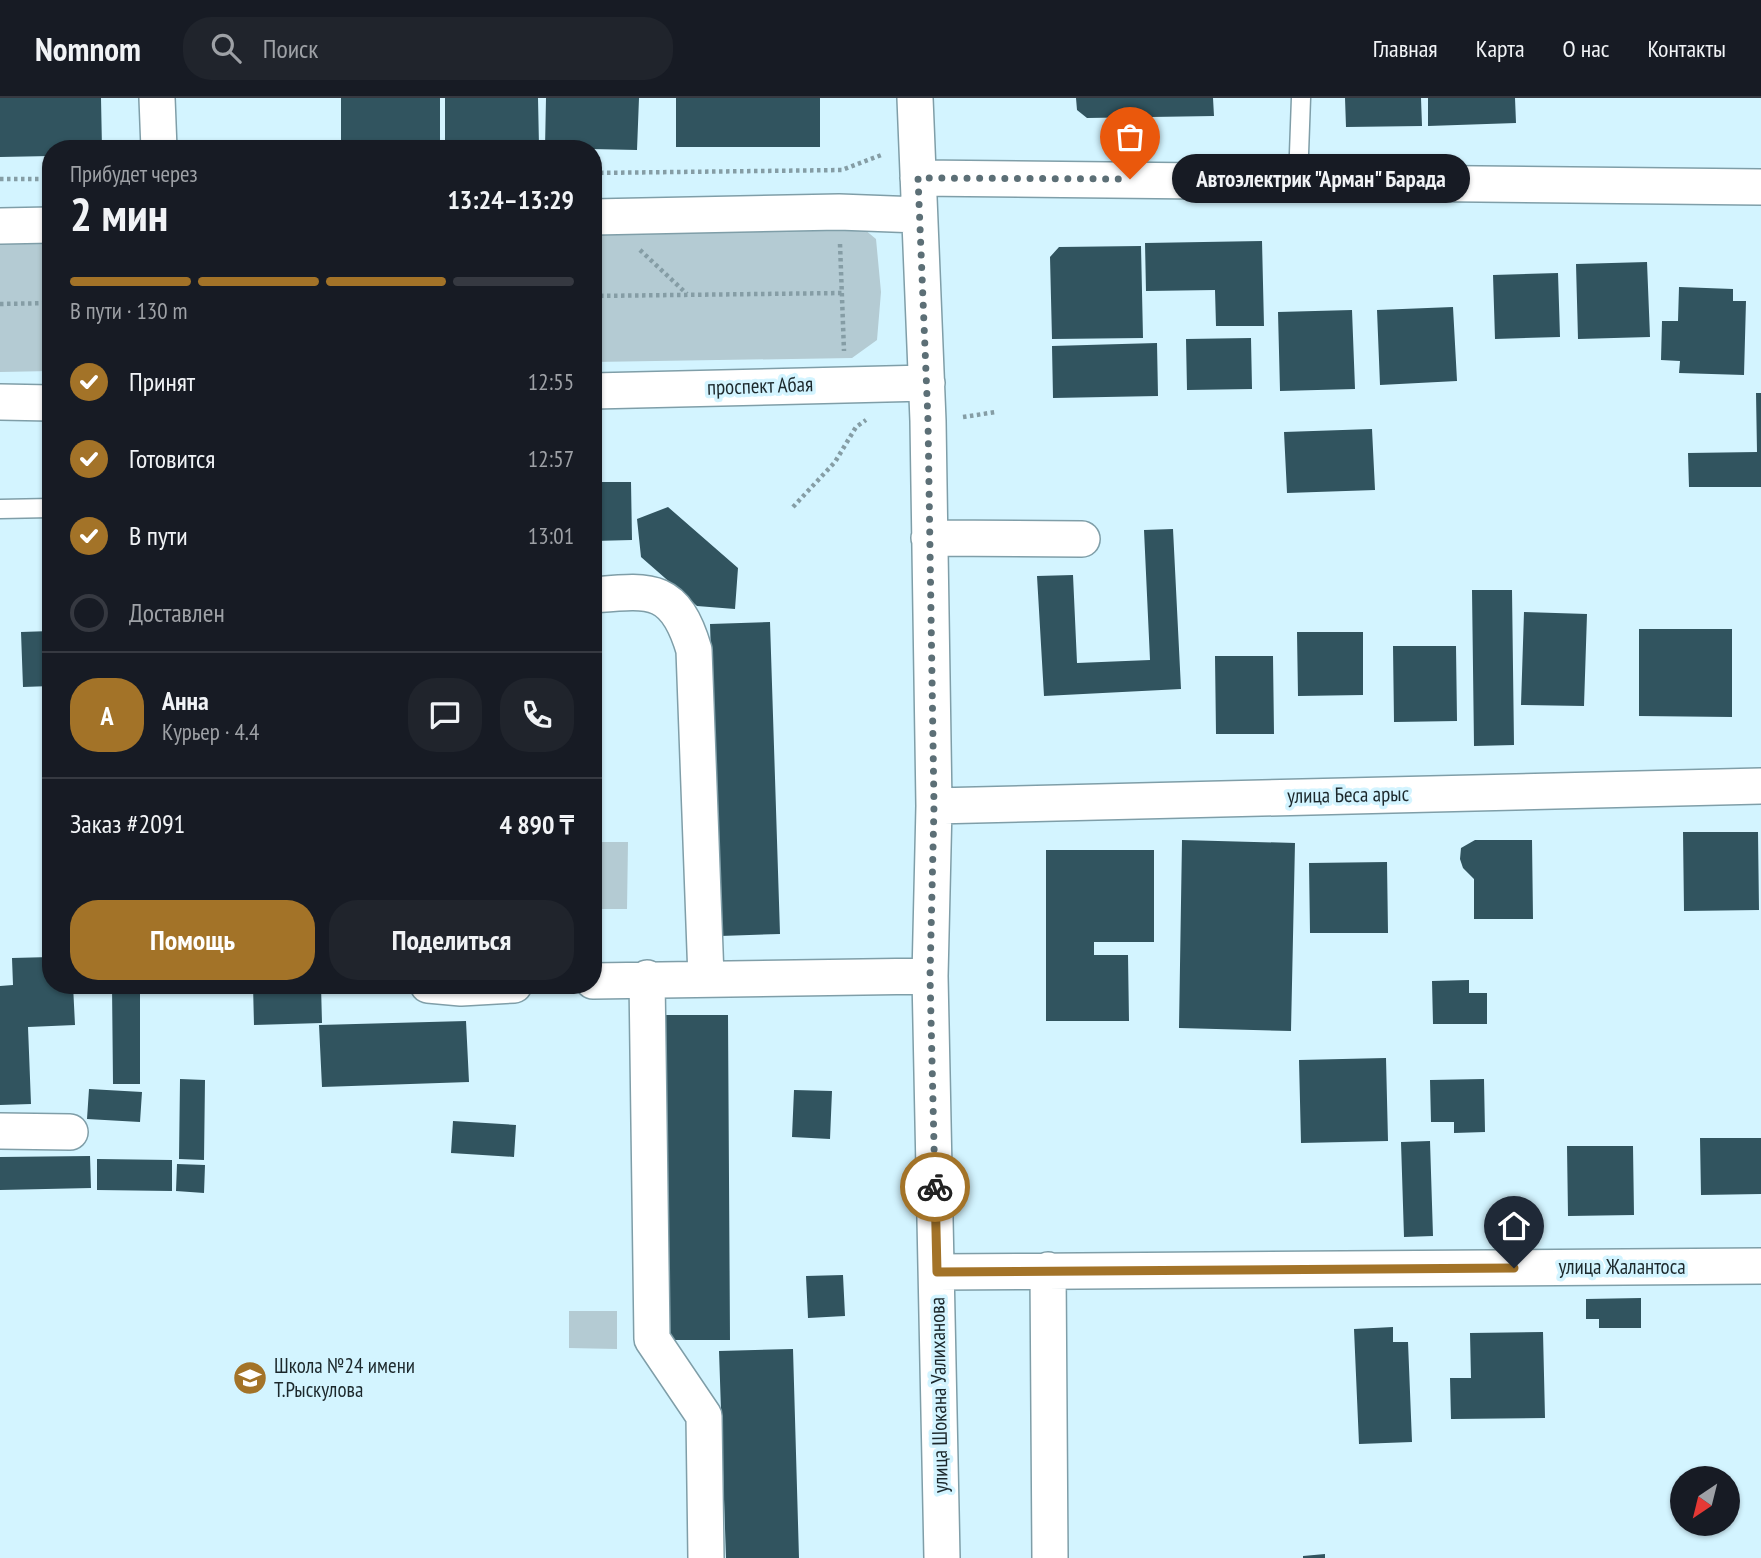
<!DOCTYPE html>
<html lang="ru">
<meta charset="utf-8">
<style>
body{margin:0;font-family:"PT Sans Narrow",sans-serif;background:#20242c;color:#f1f3f6;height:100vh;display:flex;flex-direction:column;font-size:26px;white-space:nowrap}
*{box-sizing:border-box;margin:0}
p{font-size:23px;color:#9ea1a6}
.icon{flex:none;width:38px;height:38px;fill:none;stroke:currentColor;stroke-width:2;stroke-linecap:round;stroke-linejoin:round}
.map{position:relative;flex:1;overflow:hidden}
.drawer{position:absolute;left:42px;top:42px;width:560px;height:854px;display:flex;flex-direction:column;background:#171b24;border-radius:28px;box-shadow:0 2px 5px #0004}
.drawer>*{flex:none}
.needle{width:46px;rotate:215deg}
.buttons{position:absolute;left:1670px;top:1368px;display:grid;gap:14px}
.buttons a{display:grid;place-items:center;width:70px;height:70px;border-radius:50%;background:#171b24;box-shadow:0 2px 5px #0004;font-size:35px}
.pin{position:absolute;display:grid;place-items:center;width:60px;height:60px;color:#fff;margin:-72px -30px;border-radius:50% 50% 50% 0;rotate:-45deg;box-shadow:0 0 7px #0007}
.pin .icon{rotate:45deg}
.courier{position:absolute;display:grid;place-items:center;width:70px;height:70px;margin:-35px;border:5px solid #a37328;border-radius:50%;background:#fff;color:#222;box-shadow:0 2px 9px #0007}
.bubble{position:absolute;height:49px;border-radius:24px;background:#171b24;box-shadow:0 2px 5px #0004;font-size:23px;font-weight:600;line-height:49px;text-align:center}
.headline em{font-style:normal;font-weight:600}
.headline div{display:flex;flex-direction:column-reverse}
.headline{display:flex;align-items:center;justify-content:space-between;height:119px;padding:0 28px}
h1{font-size:46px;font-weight:600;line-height:52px}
.bar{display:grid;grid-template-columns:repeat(4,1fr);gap:10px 7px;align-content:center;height:84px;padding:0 28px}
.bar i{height:9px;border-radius:5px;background:#363941}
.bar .current{background:#a37328}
.bar p{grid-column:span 4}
.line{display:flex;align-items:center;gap:18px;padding:0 28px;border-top:2px solid #363941}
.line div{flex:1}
.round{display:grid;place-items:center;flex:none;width:74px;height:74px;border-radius:28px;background:#20242c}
ol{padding:0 28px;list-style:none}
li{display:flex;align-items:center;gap:21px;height:77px}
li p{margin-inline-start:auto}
li .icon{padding:7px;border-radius:50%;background:#a37328;color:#fff;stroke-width:4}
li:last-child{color:#9ea1a6}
li i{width:38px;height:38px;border:4px solid #363941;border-radius:50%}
.primary-button{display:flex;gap:14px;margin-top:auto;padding:14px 28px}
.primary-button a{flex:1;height:80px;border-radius:28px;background:#a37328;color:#fff;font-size:28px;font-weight:600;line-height:80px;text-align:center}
.primary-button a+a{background:#20242c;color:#f1f3f6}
header{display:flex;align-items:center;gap:42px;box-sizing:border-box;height:98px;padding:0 35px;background:#171b24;border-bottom:2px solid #363941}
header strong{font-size:33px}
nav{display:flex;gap:38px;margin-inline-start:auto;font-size:24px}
.search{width:490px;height:63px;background:#20242c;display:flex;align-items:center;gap:18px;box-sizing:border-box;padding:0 24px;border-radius:28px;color:#9ea1a6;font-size:26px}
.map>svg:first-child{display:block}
.green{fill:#b4cbd3}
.building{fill:#31545f}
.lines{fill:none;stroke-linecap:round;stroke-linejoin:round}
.service-casing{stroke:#7f9ea8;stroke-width:21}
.minor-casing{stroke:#7f9ea8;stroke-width:38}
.path{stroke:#859da5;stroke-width:4.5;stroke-dasharray:3.5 3.5;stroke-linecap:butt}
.service{stroke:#fff;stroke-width:18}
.minor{stroke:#fff;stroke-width:35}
.done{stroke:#5c6f76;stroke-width:7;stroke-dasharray:0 12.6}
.route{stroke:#a37328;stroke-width:9}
.labels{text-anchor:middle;stroke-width:7;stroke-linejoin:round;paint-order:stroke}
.street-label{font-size:21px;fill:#1c282c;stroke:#d3f4ff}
.poi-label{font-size:21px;fill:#1c282c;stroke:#d3f4ff;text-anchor:start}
</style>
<header>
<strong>Nomnom</strong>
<div class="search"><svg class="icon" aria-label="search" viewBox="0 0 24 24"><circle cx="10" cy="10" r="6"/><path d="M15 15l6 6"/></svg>Поиск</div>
<nav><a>Главная</a><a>Карта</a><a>О нас</a><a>Контакты</a></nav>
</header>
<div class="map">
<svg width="1761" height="1460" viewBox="0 0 1761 1460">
<rect width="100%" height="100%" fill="#d3f4ff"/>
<path class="green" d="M847,117L876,141L881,194L877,242L852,260L593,264V122Z
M51,133V273L0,274V134Z
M593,744H628L627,811H593Z
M569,1213H617V1251L569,1250Z"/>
<path class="building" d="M0,0H101L102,51H51V58L0,59Z
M341,0H440V49L341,48Z
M445,0H538L539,48H445Z
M546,0H639L637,52L545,50Z
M676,0H820V49H676Z
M1076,0H1213L1214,18L1087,20L1077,12Z
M1345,0H1421L1422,28L1346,29Z
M1428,0H1515L1516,25L1428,28Z
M1262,143L1264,228H1216L1215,192L1146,193L1145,145Z
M1141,148L1143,240L1052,241L1050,159L1059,149Z
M1647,164L1650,239L1578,241L1576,166Z
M1558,175L1560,239L1495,241L1493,177Z
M1679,189L1733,191V203H1746L1744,277L1679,275L1680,263L1661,262L1662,223H1678Z
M1453,209L1457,283L1380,287L1377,212Z
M1352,212L1355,291L1280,293L1278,214Z
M1251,240L1252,291L1187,292L1186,241Z
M1157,245L1158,298L1053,300L1052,248Z
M1756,295H1761V389H1689L1688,355L1757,354Z
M1372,331L1375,392L1287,395L1284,334Z
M593,384H631L632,442L593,443Z
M668,409L738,470L735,511L697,508L641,459L637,421Z
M1173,431L1181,591L1044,598L1037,478L1073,477L1077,565L1150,562L1144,432Z
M1472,492H1512L1514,647L1474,648Z
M1524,514L1587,516L1584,608L1521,607Z
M770,524L780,836L720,838L710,526Z
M1639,531H1732V619L1639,618Z
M51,533V588L23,589L21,534Z
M1297,534H1363V597L1298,598Z
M1393,548H1456L1457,623L1394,624Z
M1215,558H1273L1274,636H1216Z
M1683,734H1758L1759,812L1684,813Z
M1182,742L1295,745L1291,933L1179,930Z
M1475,742H1532L1533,821H1474V781L1463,770L1460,761L1461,750Z
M1046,752H1154V844H1094V857H1128L1129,923H1046Z
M1387,764L1388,835H1310L1309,765Z
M51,859V887H73L75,927L28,929L31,1006L0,1007V888L13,887L12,860Z
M1469,882V895H1487V926H1433L1432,883Z
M112,887H140V986H113Z
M253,887H321L322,925L254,927Z
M658,917H728L730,1242H661Z
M466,923L469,984L322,989L319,927Z
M1386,960L1388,1043L1301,1045L1299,962Z
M180,981L205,982L204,1062L179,1061Z
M1484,981L1485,1034L1454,1035V1024H1431L1430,982Z
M89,991L142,994L140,1024L87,1021Z
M794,992L832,993L830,1041L792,1039Z
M453,1023L516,1027L514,1059L451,1055Z
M1700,1040H1761V1096L1701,1097Z
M1430,1043L1433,1138L1404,1139L1401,1044Z
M1567,1048H1633L1634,1117L1568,1118Z
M90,1058L91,1090L0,1092V1059Z
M97,1061L172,1062V1093L97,1092Z
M177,1066L205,1067L204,1095L176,1093Z
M843,1177L845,1218L808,1220L806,1178Z
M1641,1200V1230H1599V1221H1586V1201Z
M1393,1229V1244H1408L1412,1344L1359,1346L1354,1231Z
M1543,1234L1545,1320L1451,1321L1450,1280H1471L1470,1235Z
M793,1251L799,1460H726L719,1253Z
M1325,1456V1460H1303V1458Z"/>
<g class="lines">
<g class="service-casing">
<path id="service" d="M1298,83L1301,0
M0,411L51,410"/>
</g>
<g class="minor-casing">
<path id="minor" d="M157,0L159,51
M915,0L928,323L934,708L930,878L942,1460
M918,80L1761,89
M593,119L839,114L919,117
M0,128L51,127
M593,293L927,285
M0,304L51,305
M929,440L1082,441
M593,497C651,492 675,488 694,552L706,880
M934,708L1761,688
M647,880L652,1241L704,1318L706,1460
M593,883L930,878
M428,887L461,890L514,887
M0,1033L70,1034
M1048,1172L1050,1460
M937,1174L1761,1168"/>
</g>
<path class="path" d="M593,75L842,72L884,56
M0,81H51
M840,146L844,253
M640,152L687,196
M593,198L842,195
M0,206L51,205
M963,319L996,314
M793,409L835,364L856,329L866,322"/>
<use href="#service" class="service"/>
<use href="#minor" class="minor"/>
</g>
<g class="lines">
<path class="done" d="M935,1089L930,878L934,708L928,323L918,80L1130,81"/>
<path class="route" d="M935,1089L937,1174L1514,1170"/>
</g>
<defs>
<g id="school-disc" transform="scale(1.75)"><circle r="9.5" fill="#a37328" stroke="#d3f4ff"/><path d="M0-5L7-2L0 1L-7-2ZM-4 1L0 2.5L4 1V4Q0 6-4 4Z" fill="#fff"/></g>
</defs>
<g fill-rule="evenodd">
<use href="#school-disc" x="250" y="1280"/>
</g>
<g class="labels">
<g class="street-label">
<text transform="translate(760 288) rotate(-2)" y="7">проспект Абая</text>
<text transform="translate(1348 697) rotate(-1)" y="7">улица Беса арыс</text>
<text x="1622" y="1176">улица Жалантоса</text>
<text transform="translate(939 1297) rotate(-91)" y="7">улица Шокана Уалиханова</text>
</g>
<g class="poi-label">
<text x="274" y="1275">Школа №24 имени<tspan x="274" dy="24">Т.Рыскулова</tspan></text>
</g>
</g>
</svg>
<div class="buttons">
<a><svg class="needle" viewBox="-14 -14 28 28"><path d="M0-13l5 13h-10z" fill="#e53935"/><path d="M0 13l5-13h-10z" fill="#9ea1a6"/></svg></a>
</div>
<div class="pin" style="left:1130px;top:81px;background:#ea580c"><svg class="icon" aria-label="bag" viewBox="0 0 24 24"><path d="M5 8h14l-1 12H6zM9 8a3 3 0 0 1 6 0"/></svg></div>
<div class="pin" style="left:1514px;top:1170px;background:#1f2937"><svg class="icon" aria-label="home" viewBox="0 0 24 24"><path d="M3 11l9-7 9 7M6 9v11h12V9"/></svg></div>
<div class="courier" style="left:935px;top:1089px"><svg class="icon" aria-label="bike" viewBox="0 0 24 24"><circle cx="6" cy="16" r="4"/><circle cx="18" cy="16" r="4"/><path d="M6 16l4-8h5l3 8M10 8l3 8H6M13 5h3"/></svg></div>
<div class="bubble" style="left:1172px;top:56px;width:298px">Автоэлектрик &quot;Арман&quot; Барада</div>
<section class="drawer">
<div class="headline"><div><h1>2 мин</h1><p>Прибудет через</p></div><em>13:24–13:29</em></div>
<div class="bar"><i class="current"></i><i class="current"></i><i class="current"></i><i></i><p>В пути · 130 m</p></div>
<ol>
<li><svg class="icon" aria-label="check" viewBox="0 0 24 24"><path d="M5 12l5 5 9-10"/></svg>Принят<p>12:55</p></li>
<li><svg class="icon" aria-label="check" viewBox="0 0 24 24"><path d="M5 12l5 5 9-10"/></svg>Готовится<p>12:57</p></li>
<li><svg class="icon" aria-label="check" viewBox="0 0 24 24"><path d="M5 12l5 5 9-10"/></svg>В пути<p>13:01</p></li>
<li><i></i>Доставлен</li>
</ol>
<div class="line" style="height:126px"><b class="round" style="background:#a37328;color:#fff">А</b><div><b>Анна</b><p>Курьер · 4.4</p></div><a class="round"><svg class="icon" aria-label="chat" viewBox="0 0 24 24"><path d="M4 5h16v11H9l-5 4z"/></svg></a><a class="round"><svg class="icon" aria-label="phone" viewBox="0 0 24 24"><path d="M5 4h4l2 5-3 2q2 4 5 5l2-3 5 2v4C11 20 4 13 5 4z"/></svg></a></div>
<div class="line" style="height:91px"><div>Заказ #2091</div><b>4 890 ₸</b></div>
<div class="primary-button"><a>Помощь</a><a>Поделиться</a></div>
</section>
</div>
